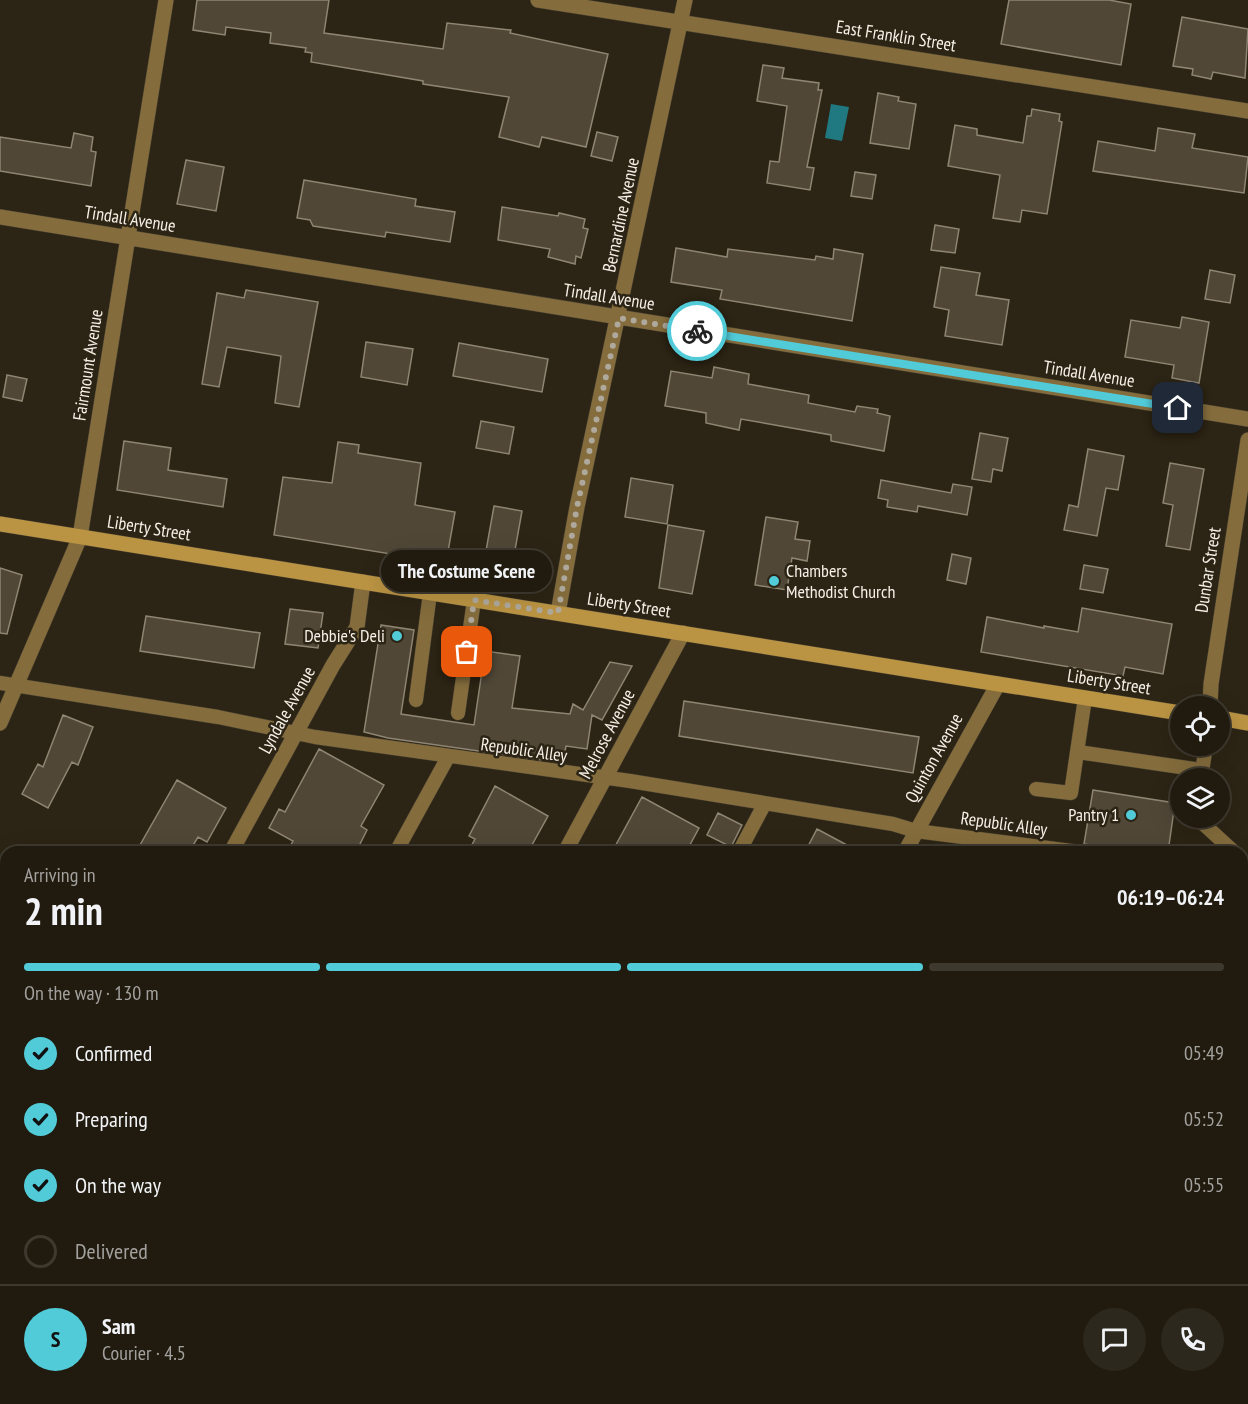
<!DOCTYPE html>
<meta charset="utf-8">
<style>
body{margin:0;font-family:"PT Sans Narrow",sans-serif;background:#2d281d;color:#f1f3f6;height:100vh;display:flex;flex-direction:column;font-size:22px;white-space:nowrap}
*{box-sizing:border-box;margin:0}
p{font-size:20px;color:#a2a19e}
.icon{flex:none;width:33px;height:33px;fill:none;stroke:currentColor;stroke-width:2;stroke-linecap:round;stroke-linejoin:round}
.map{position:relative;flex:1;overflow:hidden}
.side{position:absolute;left:0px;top:846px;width:1248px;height:558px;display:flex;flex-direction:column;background:#211b0f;border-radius:18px 18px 0 0;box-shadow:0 6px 24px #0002,0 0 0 2px #3e392f}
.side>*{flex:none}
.controls{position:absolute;left:1170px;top:696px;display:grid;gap:12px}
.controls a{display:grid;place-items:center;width:60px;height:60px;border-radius:50%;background:#211b0f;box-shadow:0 6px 24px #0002,0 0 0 2px #3e392f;font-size:30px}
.pin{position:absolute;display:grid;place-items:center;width:51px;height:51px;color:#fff;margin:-26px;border-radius:12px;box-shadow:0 3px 9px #0006}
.courier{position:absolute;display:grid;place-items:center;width:60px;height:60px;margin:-30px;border:4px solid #52cbd9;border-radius:50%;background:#fff;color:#222;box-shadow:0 2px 8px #0007}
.bubble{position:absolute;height:42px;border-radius:21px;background:#211b0f;box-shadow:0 6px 24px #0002,0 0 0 2px #3e392f;font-size:20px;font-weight:800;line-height:42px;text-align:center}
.headline em{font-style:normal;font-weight:800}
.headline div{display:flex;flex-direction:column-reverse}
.headline{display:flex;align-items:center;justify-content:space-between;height:102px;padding:0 24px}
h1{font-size:39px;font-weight:800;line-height:45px}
.bar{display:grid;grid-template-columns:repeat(4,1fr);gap:9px 6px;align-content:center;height:72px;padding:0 24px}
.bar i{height:8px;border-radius:4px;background:#3e392f}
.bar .on{background:#52cbd9}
.bar p{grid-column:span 4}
.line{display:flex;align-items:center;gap:15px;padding:0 24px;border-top:2px solid #3e392f}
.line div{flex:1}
.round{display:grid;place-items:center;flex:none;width:63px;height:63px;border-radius:32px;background:#2d281d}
ol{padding:0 24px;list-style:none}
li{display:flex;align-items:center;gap:18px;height:66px}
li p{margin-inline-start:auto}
li .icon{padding:6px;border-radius:50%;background:#52cbd9;color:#111;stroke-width:4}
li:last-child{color:#a2a19e}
li i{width:33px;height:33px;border:3px solid #3e392f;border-radius:50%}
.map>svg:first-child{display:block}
.water{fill:#207881}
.building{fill:#504737;stroke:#8f8573;stroke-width:1.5}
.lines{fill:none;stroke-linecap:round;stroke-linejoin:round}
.lane-casing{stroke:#484132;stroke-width:15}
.street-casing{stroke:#484132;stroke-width:16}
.secondary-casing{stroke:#484132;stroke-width:16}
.lane{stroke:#846c3c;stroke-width:14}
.street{stroke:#846c3c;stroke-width:15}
.secondary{stroke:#bb9443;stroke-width:15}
.done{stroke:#afa99d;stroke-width:6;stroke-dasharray:0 10.8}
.route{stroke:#52cbd9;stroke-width:8}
.poi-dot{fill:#52cbd9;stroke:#2c2414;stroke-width:2}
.labels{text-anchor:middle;stroke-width:5;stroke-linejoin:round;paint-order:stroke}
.street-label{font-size:18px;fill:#f6f1e7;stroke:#2c2414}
.poi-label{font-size:18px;fill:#f6f1e7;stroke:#2c2414;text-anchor:end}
</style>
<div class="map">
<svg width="1248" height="1404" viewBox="0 0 1248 1404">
<rect width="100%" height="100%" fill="#2c2414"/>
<path class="water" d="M831,104L849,107L842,141L825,138Z"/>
<path class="building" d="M197,0H329L324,33L443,49L447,23L511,30L510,33L608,54L586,147L542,137L539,147L499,137L509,97L423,84V81L311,62L312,53L305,52L306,48L270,43L271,33L226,27L225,35L193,30Z
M1009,0H1109L1131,4L1121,65L1001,44Z
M1182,17L1248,29L1245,78L1213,72L1211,79L1192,75L1193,69L1173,66Z
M763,65L784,68L782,78L819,83L818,90H822L807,167L814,168L810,190L767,183L770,161L779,162L787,106L757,101Z
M878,93L899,97L898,101L916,104L909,149L870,143Z
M1032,109L1060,114L1059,121L1062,122L1047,214L1022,210L1020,222L993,218L1000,175L948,166L955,125L977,129V135L1023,143L1027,116H1031Z
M1158,128L1195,134L1192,148L1248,157L1244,193L1093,171L1098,141L1155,151Z
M597,132L618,137L612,161L591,156Z
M74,133L93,137L91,151L96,152L91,186L0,171V137L71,148Z
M186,160L224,167L216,211L177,204Z
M855,172L876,175L872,199L851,196Z
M304,180L416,199L415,206L455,212L450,242L386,232L385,237L313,226L310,220L297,218Z
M502,207L558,216L559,213L585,219L583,228L588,229L581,258L576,256L575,264L548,257L550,249L498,240Z
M935,225L959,229L955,253L931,250Z
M676,248L727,257L728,249L815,260L816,256L833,259L834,249L863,254L852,321L720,299L722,290L671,282Z
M941,267L980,273L976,295L1009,300L1002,345L945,336L949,310L934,307Z
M1210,270L1235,275L1230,303L1205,299Z
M246,290L318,302L299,407L275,403L281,356L227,347L219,387L202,384L217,293L244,298Z
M1182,317L1209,322L1199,383L1172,378L1174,365L1125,357L1131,320L1180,328Z
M366,342L413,349L407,385L361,377Z
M459,343L548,359L542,392L453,376Z
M714,367L749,374L748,384L809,395L808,403L855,412L857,406L878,409L877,413L890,416L884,451L831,441V435L741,419L739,430L706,423V413L665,406L671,371L712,378Z
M7,375L27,379L22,401L3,397Z
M481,421L514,427L509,454L476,448Z
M980,433L1008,438L1002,471L993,469L991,482L972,479Z
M124,441L171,448L168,470L227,479L223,507L117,490Z
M338,442L359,445L358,453L421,463L415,505L455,512L446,563L274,535L283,477L332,483Z
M1088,449L1124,456L1118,490L1106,488L1097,536L1064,530L1069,505L1078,507Z
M1170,463L1204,469L1190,550L1166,546L1173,505L1163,503Z
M631,478L673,485L667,524L625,517Z
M881,480L951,493L953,484L972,487L967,515L918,506L917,512L887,507L888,500L878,498Z
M494,506L522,511L512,567L484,562Z
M766,517L798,522L795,539L810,541L807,561L792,558L787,590L755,585Z
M668,525L704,531L692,594L659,588Z
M952,554L971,558L966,584L947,580Z
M1084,565L1108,569L1103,593L1080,589Z
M0,568L22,575L7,634L0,633Z
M1082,608L1172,624L1163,674L1125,667L1123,676L981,652L987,617L1044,628V626L1078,632Z
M290,609L323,613L318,648L285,644Z
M146,616L260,633L254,668L140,651Z
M381,625L414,630L401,714L474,725L485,651L520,656L512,708L570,714L573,704L583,710L610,662L632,666L602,720L592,715L587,749L566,746L563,763L388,738L364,732Z
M684,701L919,737L913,773L679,736Z
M63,715L93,727L78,765L72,762L48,808L22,794L38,764L43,767Z
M319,749L384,785L361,826L367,830L356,852H287L293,841L269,828L279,809L285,812Z
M177,780L226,808L207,842L198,837L189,852H136Z
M495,786L548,816L528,852H468L475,839L469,836Z
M1093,790L1175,803L1168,852H1132L1084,844Z
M642,797L699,828L686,852H612Z
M718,813L742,825L731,847L707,835Z
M817,829L860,852H805Z"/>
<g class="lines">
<g class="lane-casing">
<path id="lane" d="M0,683L218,717L315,737L630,781L893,824L916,831L1079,852
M416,700L430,593
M458,713L474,600
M1078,752L1201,770
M1201,778L1206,746
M1036,789L1071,793L1085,698
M1197,818L1234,852
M396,852L448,757
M739,852L765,803
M95,1404L99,1398
M436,1404L440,1398
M779,1404L783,1398"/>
</g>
<g class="street-casing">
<path id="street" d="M538,0L1248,111
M0,217L1248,419
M558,613L577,507L685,0
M1210,706L1211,684L1248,440
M0,723L80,537L166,0
M231,852L333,665L357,627L363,582
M565,852L683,633
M905,852L998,684
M1242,874L1248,863
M1242,1205L1248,1209
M0,1275L6,1264
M12,1398L23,1404
M264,1404L268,1398
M605,1404L608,1398
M952,1404L955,1398"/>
</g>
<g class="secondary-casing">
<path id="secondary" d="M0,524L1180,713
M1220,718L1248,723"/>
</g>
<use href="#lane" class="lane"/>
<use href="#street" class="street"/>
<use href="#secondary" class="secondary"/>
</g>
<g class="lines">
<path class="done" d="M467,652L474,600L558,613L577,507L619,318L697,331"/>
<path class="route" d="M697,331L1178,408"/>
</g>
<g class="poi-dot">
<circle cx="774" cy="581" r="6"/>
<circle cx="397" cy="636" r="6"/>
<circle cx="1131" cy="815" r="6"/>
</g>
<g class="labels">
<g class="street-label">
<text transform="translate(896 36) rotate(9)" y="6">East Franklin Street</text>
<text transform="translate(621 215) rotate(-78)" y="6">Bernardine Avenue</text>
<text transform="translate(130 219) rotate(9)" y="6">Tindall Avenue</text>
<text transform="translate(609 297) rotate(9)" y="6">Tindall Avenue</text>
<text transform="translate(88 365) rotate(-81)" y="6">Fairmount Avenue</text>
<text transform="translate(1089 374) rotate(9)" y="6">Tindall Avenue</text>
<text transform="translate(149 528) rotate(9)" y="6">Liberty Street</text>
<text transform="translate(1208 570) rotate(-81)" y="6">Dunbar Street</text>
<text transform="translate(629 605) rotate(9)" y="6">Liberty Street</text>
<text transform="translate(1109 682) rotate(9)" y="6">Liberty Street</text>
<text transform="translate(287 710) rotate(-61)" y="6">Lyndale Avenue</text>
<text transform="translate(607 734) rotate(-62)" y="6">Melrose Avenue</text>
<text transform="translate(524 750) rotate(8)" y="6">Republic Alley</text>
<text transform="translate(934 758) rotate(-61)" y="6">Quinton Avenue</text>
<text transform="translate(1004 824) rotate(8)" y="6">Republic Alley</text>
</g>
<g class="poi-label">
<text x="786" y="577" text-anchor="start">Chambers<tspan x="786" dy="21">Methodist Church</tspan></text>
<text x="385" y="642">Debbie's Deli</text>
<text x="1119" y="821">Pantry 1</text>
</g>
</g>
</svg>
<div class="controls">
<a><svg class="icon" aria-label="locate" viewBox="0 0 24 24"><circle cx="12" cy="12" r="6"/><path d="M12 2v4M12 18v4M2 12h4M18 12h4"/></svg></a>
<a><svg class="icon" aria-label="layers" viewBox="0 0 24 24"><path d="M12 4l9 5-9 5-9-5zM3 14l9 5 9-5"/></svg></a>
</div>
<div class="pin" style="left:467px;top:652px;background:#ea580c"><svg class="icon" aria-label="bag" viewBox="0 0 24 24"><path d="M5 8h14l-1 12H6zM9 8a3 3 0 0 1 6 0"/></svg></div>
<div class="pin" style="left:1178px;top:408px;background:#1f2937"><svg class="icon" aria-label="home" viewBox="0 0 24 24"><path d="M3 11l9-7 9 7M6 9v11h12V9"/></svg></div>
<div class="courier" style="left:697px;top:331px"><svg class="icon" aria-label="bike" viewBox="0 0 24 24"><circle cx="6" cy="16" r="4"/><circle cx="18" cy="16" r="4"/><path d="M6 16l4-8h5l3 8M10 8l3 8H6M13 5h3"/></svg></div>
<div class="bubble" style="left:381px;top:550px;width:171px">The Costume Scene</div>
<section class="side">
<div class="headline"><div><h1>2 min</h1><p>Arriving in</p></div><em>06:19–06:24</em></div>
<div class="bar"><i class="on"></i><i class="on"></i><i class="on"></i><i></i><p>On the way · 130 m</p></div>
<ol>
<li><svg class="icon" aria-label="check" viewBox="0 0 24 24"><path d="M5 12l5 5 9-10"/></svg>Confirmed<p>05:49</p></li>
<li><svg class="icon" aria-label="check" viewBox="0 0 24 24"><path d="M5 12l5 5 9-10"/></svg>Preparing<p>05:52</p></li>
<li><svg class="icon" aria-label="check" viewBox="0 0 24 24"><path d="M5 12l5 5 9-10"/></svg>On the way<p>05:55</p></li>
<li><i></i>Delivered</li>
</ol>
<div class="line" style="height:108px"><b class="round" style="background:#52cbd9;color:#111">S</b><div><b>Sam</b><p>Courier · 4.5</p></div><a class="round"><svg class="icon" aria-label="chat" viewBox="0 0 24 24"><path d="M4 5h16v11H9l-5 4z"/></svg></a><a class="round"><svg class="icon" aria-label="phone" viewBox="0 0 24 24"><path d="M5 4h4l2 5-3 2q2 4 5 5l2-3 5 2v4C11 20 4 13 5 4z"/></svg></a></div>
</section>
</div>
